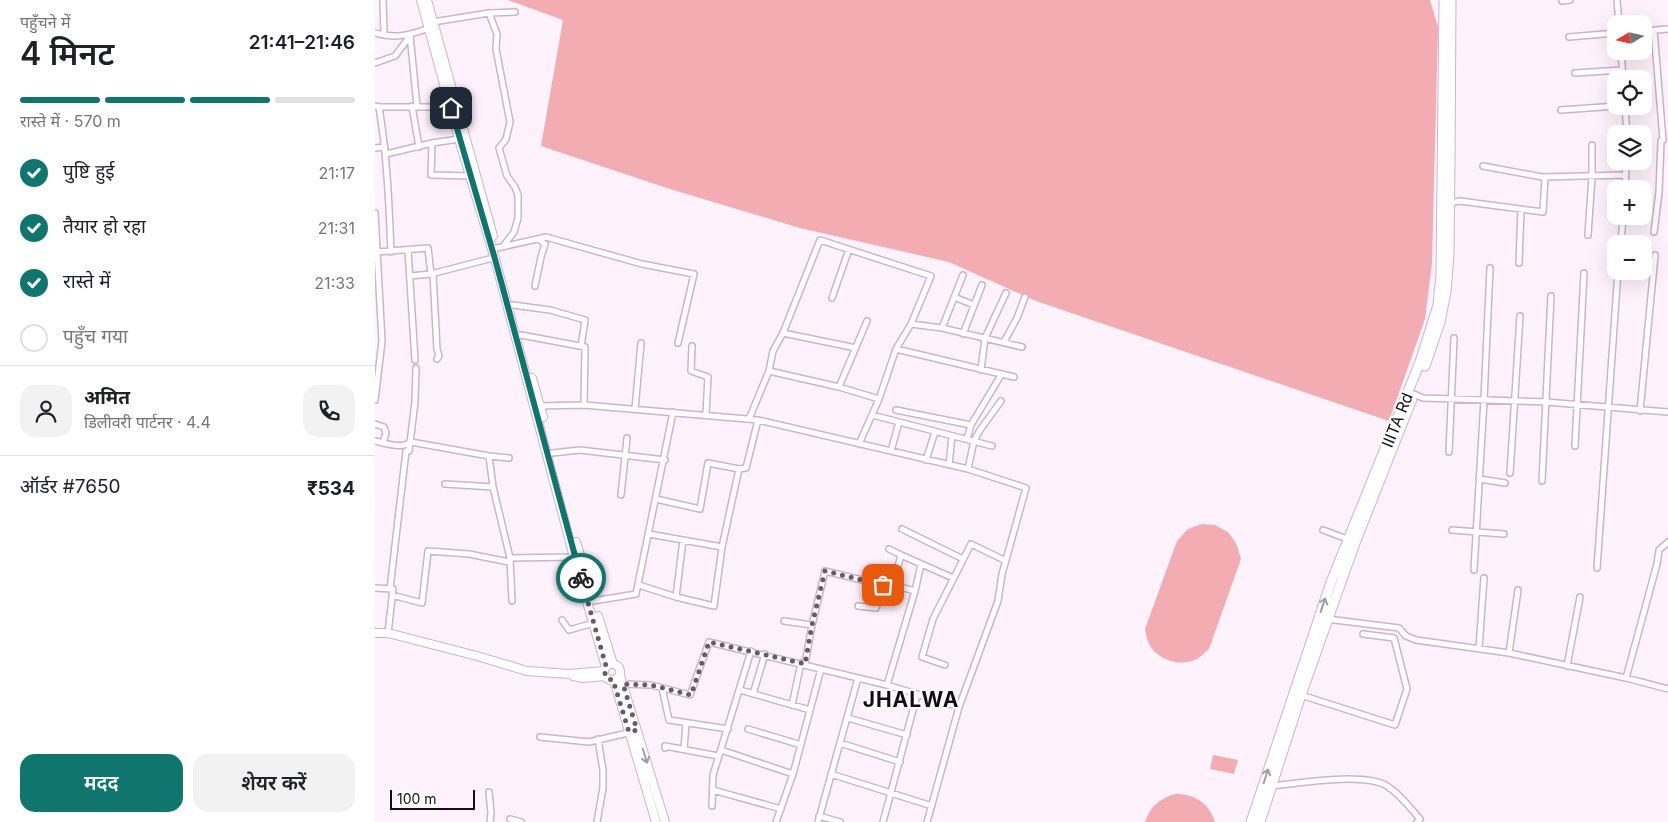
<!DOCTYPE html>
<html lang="hi">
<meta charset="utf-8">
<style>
body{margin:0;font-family:Inter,"Noto Sans Devanagari",sans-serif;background:#f2f2f2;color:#202124;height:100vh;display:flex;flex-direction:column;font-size:19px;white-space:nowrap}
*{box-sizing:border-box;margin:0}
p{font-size:16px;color:#757577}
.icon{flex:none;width:28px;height:28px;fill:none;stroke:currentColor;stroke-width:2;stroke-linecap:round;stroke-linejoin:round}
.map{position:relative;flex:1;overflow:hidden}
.side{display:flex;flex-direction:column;background:#fff;width:375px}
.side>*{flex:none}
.needle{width:32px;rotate:261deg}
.fabs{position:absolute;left:1232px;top:15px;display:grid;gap:10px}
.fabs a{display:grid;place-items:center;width:45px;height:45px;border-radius:10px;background:#fff;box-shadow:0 5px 20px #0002;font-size:25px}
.scale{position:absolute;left:15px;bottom:12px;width:85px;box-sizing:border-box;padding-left:5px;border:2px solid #150b15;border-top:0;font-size:14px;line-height:18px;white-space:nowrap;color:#150b15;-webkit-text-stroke:4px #fff;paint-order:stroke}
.pin{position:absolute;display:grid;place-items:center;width:42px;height:42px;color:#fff;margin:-21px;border-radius:10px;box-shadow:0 2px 8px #0006}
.courier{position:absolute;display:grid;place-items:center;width:50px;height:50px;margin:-25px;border:4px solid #0f766e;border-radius:50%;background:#fff;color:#222;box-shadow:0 1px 6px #0007}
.head em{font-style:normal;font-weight:600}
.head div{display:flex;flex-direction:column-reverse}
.head{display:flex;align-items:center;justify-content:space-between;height:85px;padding:0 20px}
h1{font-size:32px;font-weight:600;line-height:38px}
.bar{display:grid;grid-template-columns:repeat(4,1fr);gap:8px 5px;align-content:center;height:60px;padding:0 20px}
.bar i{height:6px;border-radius:4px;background:#e0e0e0}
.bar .selected{background:#0f766e}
.bar p{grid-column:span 4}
.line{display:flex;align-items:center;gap:12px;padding:0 20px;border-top:1px solid #e0e0e0}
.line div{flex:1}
.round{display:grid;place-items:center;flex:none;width:52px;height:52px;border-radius:15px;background:#f2f2f2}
ol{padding:0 20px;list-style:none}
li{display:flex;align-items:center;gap:15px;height:55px}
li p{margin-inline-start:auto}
li .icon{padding:5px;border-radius:50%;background:#0f766e;color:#fff;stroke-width:4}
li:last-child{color:#757577}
li i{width:28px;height:28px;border:2px solid #e0e0e0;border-radius:50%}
.action{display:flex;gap:10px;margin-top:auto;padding:10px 20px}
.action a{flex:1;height:58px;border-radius:15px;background:#0f766e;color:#fff;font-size:20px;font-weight:600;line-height:58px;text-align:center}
.action a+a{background:#f2f2f2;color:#202124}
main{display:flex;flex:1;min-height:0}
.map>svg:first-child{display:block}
.green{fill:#f3acb1}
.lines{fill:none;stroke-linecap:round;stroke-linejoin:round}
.minor-casing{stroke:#cfb2cd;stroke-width:8}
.secondary-casing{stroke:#cfb2cd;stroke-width:10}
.primary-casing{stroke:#cfb2cd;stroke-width:11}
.minor{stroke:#fff;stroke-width:5}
.secondary{stroke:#fff;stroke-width:8}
.primary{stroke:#fff;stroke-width:9}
.oneway{stroke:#a19da1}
.done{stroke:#675c66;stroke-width:5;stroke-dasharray:0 9}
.route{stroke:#0f766e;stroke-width:6}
.labels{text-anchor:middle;stroke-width:4.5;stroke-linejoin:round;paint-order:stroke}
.street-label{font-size:16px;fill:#150b15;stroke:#fff}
.district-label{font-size:21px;font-weight:bold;letter-spacing:1px;fill:#150b15;stroke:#fff}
</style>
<main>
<section class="side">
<div class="head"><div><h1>4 मिनट</h1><p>पहुँचने में</p></div><em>21:41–21:46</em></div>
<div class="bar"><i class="selected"></i><i class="selected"></i><i class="selected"></i><i></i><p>रास्ते में · 570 m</p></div>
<ol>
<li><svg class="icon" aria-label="check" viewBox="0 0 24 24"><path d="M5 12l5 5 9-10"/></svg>पुष्टि हुई<p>21:17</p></li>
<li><svg class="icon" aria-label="check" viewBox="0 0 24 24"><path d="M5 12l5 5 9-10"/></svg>तैयार हो रहा<p>21:31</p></li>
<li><svg class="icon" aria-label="check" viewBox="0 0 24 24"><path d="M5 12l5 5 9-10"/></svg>रास्ते में<p>21:33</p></li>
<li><i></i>पहुँच गया</li>
</ol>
<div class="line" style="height:90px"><a class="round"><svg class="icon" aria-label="person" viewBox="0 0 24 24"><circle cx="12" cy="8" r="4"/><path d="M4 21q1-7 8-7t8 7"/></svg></a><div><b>अमित</b><p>डिलीवरी पार्टनर · 4.4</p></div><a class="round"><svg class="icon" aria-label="phone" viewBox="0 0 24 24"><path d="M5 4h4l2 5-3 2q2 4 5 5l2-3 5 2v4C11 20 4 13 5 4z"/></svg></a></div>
<div class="line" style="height:65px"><div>ऑर्डर #7650</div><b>₹534</b></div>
<div class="action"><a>मदद</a><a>शेयर करें</a></div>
</section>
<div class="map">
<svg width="1293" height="822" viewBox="0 0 1293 822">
<rect width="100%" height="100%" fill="#fef2fd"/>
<path class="green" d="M133,0H1055L1063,27L1057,263L1050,319L1014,421L661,301L574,262L425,228L295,189L166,146L188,20Z
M827,524L840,525L853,532L861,543L866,559L834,649C830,652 826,657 822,659C806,667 783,661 774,644C772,640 771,634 770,629L802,541L813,529Z
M838,755L863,760L859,774L835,769Z
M800,794C820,794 834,803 840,822H770C775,807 784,799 800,794Z"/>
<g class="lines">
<g class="minor-casing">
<path id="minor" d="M8,0L9,35
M1242,0L1244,24
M1187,1L1195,0
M114,13L122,34L121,49L135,122L131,139L124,148L132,176L140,187L143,195V218L139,232L129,245
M58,22L114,13L140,12
M1279,30L1288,140
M1269,31L1293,29
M0,33C20,39 36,35 54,28
M35,35L42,106
M1194,37L1241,33
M1246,51L1248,79
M0,63L20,56L35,36
M1200,73L1247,70
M0,106L4,107C12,155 14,203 16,252
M37,106L44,147
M1250,106L1252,134
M4,107H76
M1186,110L1242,106
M57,143L56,175L95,176
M0,148L10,147
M11,154L57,143L84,139
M1108,166L1167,177L1251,175
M1250,189L1251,161
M1075,203L1085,201L1168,212L1170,177
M0,213L7,341L0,400
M1279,232L1284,192L1286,141
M1213,235L1217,176V145
M1246,244L1248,216
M122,248L171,237L267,264L319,274L303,343
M33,250L40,360
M2,252L53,248L56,274H58L62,349L64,356L62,359
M1144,263L1146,209
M35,276L56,274L114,259H120
M160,286L166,257L170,244L163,239
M579,297L599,305
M457,298L474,249
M138,305L175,310L210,320L206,346
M536,324L567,328L647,347
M567,328L588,275
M408,333L481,348
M588,334L607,285
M146,335L210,347L209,405
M629,342L642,318L650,297
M317,346L316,371L333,377L331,414
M521,349L639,377
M606,370L610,338L631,293
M394,371L464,387L504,399
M464,387L492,321
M1039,394L1048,398L1171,402L1293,412
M162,406L209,405L383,420L593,469L651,488L627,574L623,601L584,707L552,822
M260,409L266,343
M521,410L596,425L626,375
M1265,411L1280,255
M497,415L617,446
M374,419L394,371L398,351L408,333L445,240L556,276L536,324L521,349L504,399L484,444
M0,424L9,427L11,433L8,443C17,445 28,448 36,442L114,456L134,458
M592,439L596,425
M0,441L8,443
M1200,446L1209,273
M516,451L524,422
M1074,452L1079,338
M177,453L205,450L290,460
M114,456L118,487L135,558L137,601
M551,460L560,432
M574,465L577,436
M593,469L599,441L605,430L626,401
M1135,473L1145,316
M1105,479L1130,483
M1167,481L1176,296
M70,484L118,487
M246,495L252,438
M281,499L325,509L333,463L364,469
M527,529L588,559
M948,530L975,540
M1077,530L1129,534
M274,534L347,547
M526,555L578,578
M1222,568L1243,271
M1099,570L1109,400L1115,268
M264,585L301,597L339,606L347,547L364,469L371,468L383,420
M0,588L17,589
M540,591L546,564
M17,595L47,603L53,551L94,554L134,562L135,558L199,557
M301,597L308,540
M218,601L261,594L298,412
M952,619L1024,628L1031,636L1041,640L1134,653L1251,678L1293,689
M187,620L194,630L219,623
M409,621L437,625
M13,633L18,589H15L31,451H34L40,402L41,368
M1104,648L1109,578
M1134,653L1143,590
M430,664L437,625L450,571L508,585L501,608L483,606
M570,665L547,657L558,619L596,544L631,561
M1192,666L1205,597
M1251,678L1282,564L1284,550L1293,542
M248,684L276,685L315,695L334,642L512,685L584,707
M512,685L540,591L518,585L526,555L514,549
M287,688L294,720L353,729
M365,690L435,710
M378,694L390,654
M926,695L1020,725L1032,689L1019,638L988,634
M417,705L426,663
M473,718L532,735
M373,729L426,745
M165,737L214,742L257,732
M465,743L525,762
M290,748V746L343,756V759
M309,749L311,723
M346,750L418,774
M456,774L557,806
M897,786C925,783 989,772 1012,786C1025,794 1035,808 1045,819L1042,822
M338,790L406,809
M114,792L116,813L115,822
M337,806L338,775L376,651
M444,816L465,822
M135,819L146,822
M222,822L228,788V770L223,739
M401,822L418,774L446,669
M443,822L483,678
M508,822L542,695"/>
</g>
<g class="secondary-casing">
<path id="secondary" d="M46,0L84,139L120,259L199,557L231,667
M52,0L118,236
M157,378L168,417
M201,542L217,596
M223,616L238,664
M0,633H13L102,656L152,671L194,674L229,671
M229 672a8 8 0 1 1 16 0a8 8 0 1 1-16 0Z
M198,676L208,678L230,676
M245,676L290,822
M239,680L281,822"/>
</g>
<g class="primary-casing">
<path id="primary" d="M1050,366L1065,322L1071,292L1074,255L1075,162L1076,0
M876,822L956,582L1045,362L1063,305L1066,274L1069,0
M885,822L926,695L980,543L1037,399"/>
</g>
<use href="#minor" class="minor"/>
<use href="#secondary" class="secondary"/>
<use href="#primary" class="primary"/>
</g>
<defs><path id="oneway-shaft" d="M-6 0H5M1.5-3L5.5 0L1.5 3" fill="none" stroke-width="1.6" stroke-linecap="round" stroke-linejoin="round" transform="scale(1.25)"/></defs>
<g class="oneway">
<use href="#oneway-shaft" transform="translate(948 605) rotate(-71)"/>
<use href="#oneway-shaft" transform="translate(270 756) rotate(73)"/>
<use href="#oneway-shaft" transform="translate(891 776) rotate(-72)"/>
</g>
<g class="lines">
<path class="done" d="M206,578L231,666L230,674L233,679L238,680L254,732L262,730L248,684L276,685L316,695L334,642L430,664L437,625L450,571L508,585"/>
<path class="route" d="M76,108L120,259L206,578"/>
</g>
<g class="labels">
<g class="street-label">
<text transform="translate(1022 420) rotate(-68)" y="6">IIITA Rd</text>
</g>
<g class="district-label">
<text x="536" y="707">JHALWA</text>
</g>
</g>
</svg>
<div class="fabs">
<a><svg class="needle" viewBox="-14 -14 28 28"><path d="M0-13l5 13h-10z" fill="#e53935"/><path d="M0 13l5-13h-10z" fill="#757577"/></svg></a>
<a><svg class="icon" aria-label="locate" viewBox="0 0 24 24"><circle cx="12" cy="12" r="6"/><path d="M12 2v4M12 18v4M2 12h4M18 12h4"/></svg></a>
<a><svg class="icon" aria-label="layers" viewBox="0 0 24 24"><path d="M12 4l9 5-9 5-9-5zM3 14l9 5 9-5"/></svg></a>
<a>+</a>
<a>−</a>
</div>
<div class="scale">100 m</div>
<div class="pin" style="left:508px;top:585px;background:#ea580c"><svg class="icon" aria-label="bag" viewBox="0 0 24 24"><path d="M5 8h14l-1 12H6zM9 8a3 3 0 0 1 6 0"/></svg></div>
<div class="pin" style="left:76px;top:108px;background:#1f2937"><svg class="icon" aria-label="home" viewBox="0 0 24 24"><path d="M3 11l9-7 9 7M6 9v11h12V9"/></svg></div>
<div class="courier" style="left:206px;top:578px"><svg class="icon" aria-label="bike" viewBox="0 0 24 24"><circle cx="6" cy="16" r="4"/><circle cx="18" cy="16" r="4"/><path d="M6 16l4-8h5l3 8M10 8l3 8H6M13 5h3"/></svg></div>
</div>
</main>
